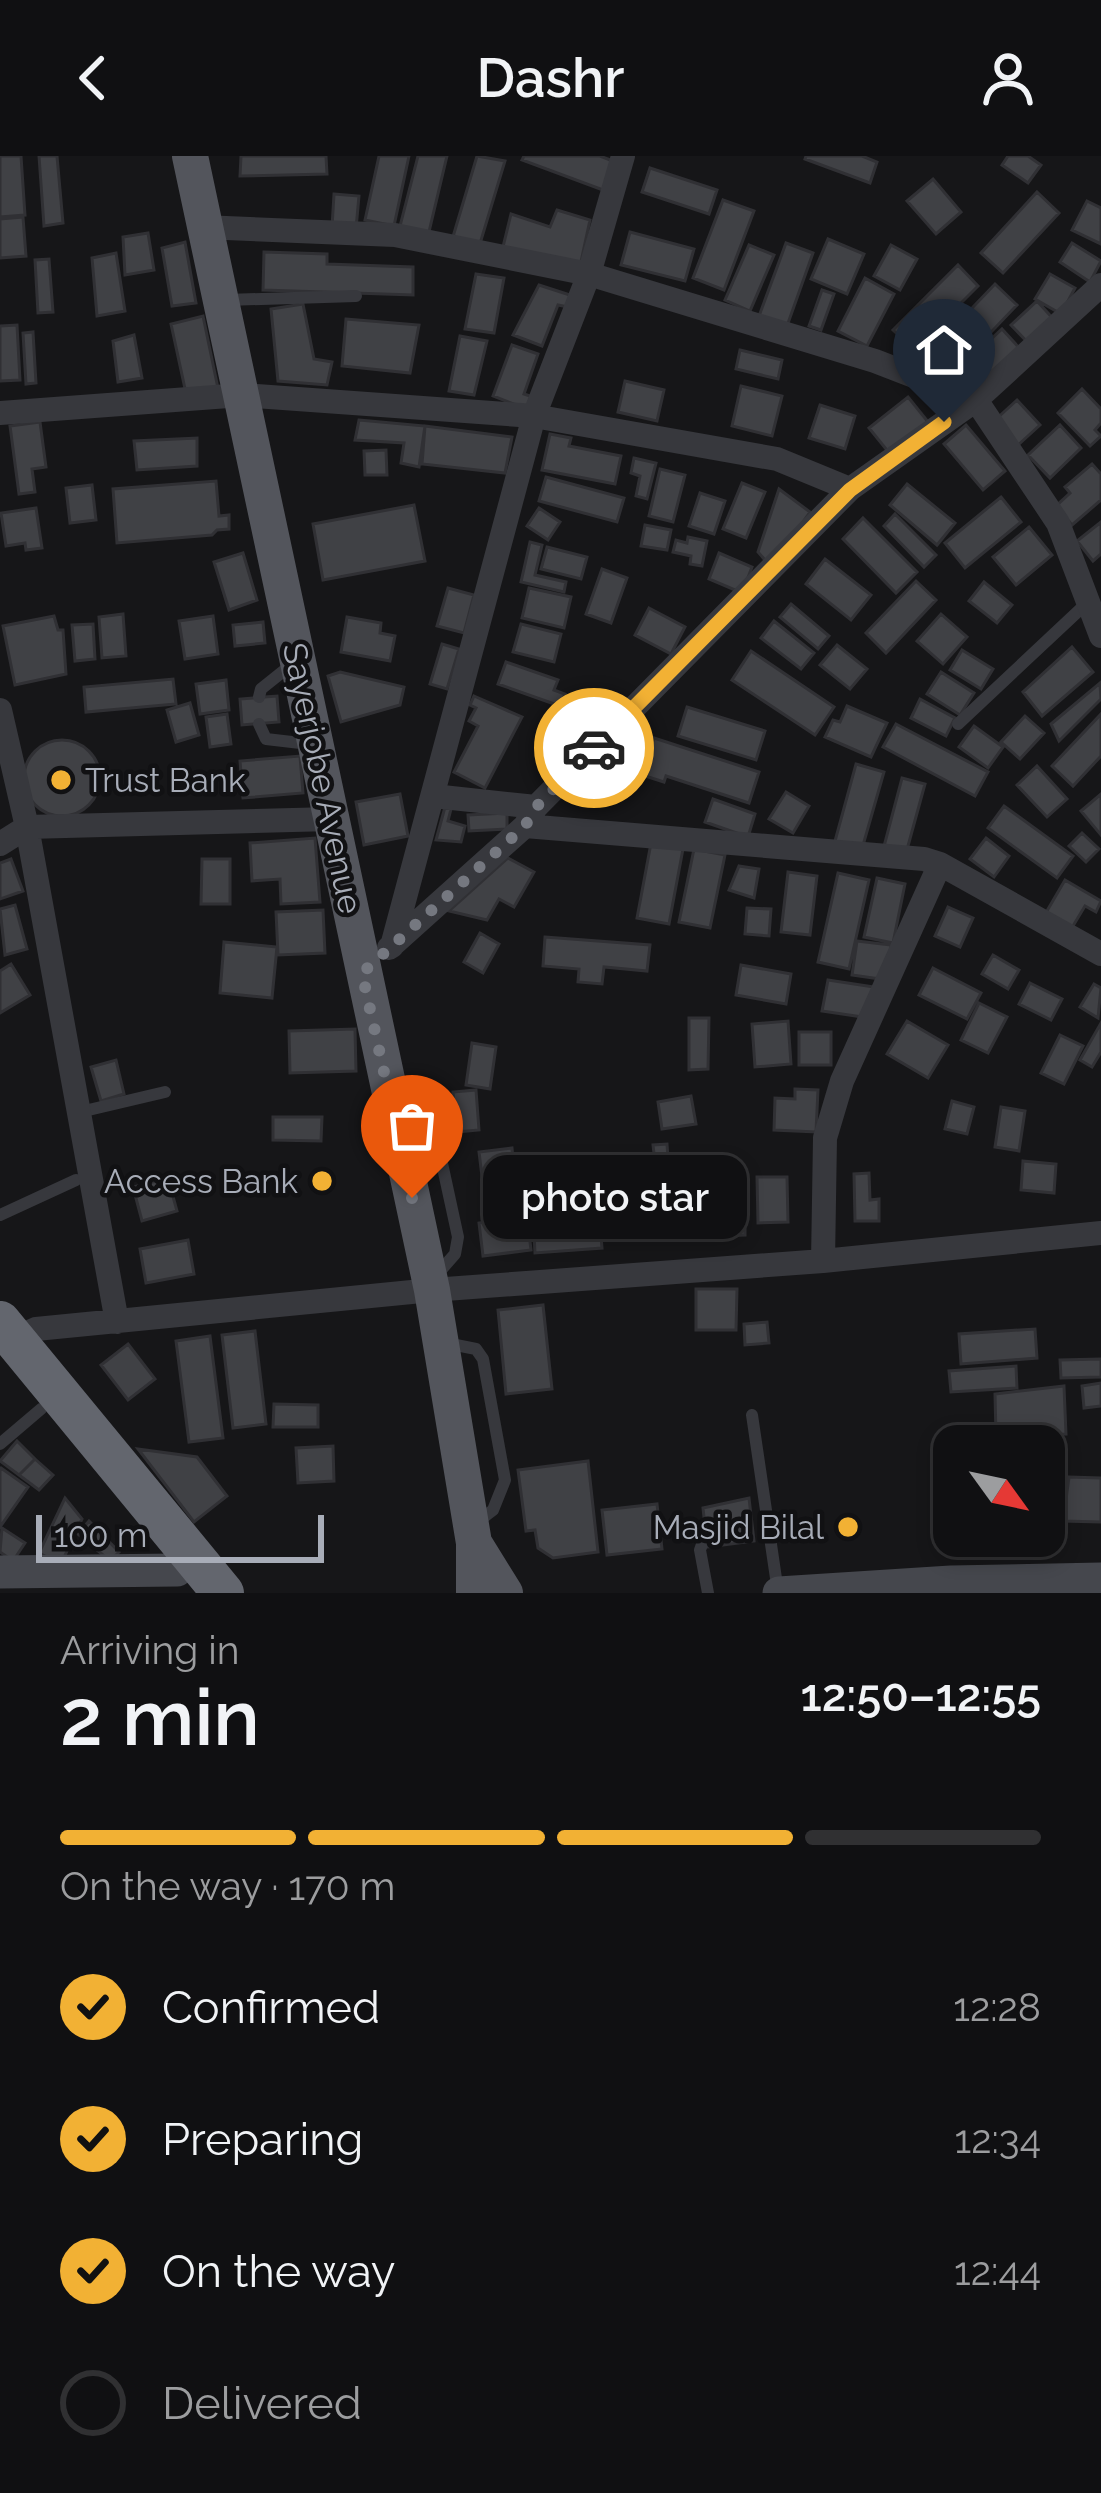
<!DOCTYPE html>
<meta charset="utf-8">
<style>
body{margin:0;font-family:Raleway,sans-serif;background:#19191b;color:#f1f3f6;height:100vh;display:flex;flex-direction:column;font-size:45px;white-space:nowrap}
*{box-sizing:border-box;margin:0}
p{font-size:39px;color:#9c9d9f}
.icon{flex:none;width:66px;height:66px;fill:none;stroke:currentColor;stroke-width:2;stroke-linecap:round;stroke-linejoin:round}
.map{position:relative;height:1437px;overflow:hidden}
.details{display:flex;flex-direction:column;background:#101012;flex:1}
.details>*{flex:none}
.needle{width:78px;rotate:123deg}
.buttons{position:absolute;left:933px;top:1269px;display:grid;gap:24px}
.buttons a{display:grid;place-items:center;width:132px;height:132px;border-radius:24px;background:#101012;box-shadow:0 6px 18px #0003,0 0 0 3px #303032;font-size:60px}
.scale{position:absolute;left:36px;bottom:30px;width:288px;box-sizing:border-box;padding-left:12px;border:6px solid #a8adb8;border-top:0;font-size:33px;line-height:42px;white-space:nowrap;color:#a8adb8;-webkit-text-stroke:9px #111113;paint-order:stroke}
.pin{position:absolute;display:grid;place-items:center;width:102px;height:102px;color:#fff;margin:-123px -51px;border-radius:50% 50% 50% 0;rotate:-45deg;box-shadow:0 0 12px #0007}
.pin .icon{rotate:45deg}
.courier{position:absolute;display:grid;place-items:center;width:120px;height:120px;margin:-60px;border:9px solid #f2b134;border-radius:50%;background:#fff;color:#222;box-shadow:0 3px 15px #0007}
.bubble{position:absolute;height:84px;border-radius:24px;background:#101012;box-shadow:0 6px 18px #0003,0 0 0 3px #303032;font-size:39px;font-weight:600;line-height:84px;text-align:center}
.summary em{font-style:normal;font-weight:600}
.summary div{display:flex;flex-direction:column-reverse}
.summary{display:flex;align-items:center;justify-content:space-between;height:204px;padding:0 60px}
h1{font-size:78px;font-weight:600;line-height:90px}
.bar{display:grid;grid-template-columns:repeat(4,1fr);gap:18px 12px;align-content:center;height:144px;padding:0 60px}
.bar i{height:15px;border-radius:9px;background:#303032}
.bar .active{background:#f2b134}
.bar p{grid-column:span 4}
ol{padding:0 60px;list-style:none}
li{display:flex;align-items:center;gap:36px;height:132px}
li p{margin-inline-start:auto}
li .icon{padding:12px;border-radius:50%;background:#f2b134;color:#111;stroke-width:4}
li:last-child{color:#9c9d9f}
li i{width:66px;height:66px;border:6px solid #303032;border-radius:50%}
header{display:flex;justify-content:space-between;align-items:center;height:156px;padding:0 60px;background:#101012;font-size:54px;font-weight:600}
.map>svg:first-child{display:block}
.building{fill:#404145;stroke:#303034;stroke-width:3}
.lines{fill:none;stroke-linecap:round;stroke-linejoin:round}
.lane{stroke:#37383d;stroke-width:12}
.street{stroke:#37383d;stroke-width:24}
.secondary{stroke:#45474d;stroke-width:33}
.primary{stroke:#53555c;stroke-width:36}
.highway{stroke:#63666e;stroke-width:42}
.done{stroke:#757880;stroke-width:12;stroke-dasharray:0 21.6}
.route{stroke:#f2b134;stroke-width:15}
.poi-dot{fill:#f2b134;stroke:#111113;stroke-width:4.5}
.labels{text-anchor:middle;stroke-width:9;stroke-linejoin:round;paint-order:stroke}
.street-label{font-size:33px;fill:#a8adb8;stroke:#111113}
.poi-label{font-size:33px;fill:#a8adb8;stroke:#111113;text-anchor:end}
</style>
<header><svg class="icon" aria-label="back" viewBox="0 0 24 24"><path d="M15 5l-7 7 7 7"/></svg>Dashr<svg class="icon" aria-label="person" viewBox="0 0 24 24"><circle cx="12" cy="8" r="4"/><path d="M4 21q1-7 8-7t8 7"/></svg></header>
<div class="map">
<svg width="1101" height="1437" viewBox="0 0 1101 1437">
<rect width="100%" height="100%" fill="#161618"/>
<path class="building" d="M0,0H21L25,59L0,61Z
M39,0H57L63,67L44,70Z
M241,0H326L327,18L240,20Z
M379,0H409L394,70L365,64Z
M418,0H447L428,80L399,74Z
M477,0L505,5L479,91L452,84Z
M524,0H600L613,5L603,34L522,4Z
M806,0H862L877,6L870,27L805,3Z
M1008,0H1028L1041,9L1028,27L1002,9Z
M650,12L717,34L709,58L642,36Z
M933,23L961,56L936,78L907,45Z
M1037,36L1059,57L1003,117L981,97Z
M334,38L359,40L356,73L332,71Z
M723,44L754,55L724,134L693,122Z
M1087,45L1101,52V88L1072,74Z
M557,54L590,64L579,115L502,95L511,58L550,71Z
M23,61L26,100L0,102V63Z
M630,76L694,93L685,125L621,109Z
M148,77L154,114L125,119L123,81Z
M828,83L864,98L847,138L811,123Z
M185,86L196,147L172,150L162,92Z
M786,87L813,97L787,170L759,160Z
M1072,87L1101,105L1090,126L1060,106Z
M749,89L774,99L750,155L725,144Z
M891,89L917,103L900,134L874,120Z
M264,96L327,98V108L413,111V139L263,134Z
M116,97L125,155L97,160L92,102Z
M49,103L53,156L38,157L35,104Z
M958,109L978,130L914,194L893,174Z
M476,118L504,122L494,177L465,173Z
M1050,118L1075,132L1061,158L1035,143Z
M865,122L894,138L867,190L838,175Z
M995,128L1017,149L974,194L952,173Z
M539,129L573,140L568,151L558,149L542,190L513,179Z
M822,134L834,138L821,174L809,170Z
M1037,145L1057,167L1032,191L1011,169Z
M303,148L314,203L332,206L327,229L278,225L271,153Z
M203,160L219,237L187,242L171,168Z
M346,163L419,169L410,217L342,210Z
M943,167L963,188L933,217L913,196Z
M17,169L20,224L0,225V170Z
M1002,173L1022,195L995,220L975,198Z
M33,176L36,227L26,228L23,177Z
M134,179L142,222L118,226L113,185Z
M460,180L487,185L474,239L449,235Z
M512,189L538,198L524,238L533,241L529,254L493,240Z
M740,194L782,204L778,223L736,213Z
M970,195L989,215L964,239L945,219Z
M625,225L664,234L657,265L618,256Z
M741,230L782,240L772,280L732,270Z
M1082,233L1101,253V267L1095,274L1101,280L1090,290L1058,257Z
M908,241L929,267L890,298L869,272Z
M1017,244L1040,269L1017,290L994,265Z
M820,249L855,260L845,293L809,282Z
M359,264L425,270L419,311L401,307L404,287L355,284Z
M40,266L46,311L32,313L35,336L19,338L10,270Z
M966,269L1005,315L983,334L944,288Z
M1060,269L1081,292L1050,322L1028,299Z
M425,270L512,281L505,317L422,308Z
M550,278L571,282L569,290L621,300L615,328L542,314Z
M197,282V310L137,314L134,285Z
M386,294L387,319H365L364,295Z
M634,302L656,307L647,343L636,340L640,320L631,317Z
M1092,308L1101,318V344L1072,369L1056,350L1070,337L1065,331Z
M660,313L685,319L673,366L649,360Z
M546,321L624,342L617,366L539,345Z
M216,325L219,360L229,359V373L217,374L212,379L117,387L113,333Z
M742,327L765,336L746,382L723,373Z
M907,328L955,367L937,389L890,349Z
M92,329L96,364L70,367L66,332Z
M779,333L810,356L771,411L758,396Z
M700,337L725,345L714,378L689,370Z
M1001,341L1021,366L965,412L945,387Z
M414,349L425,405L323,424L313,368Z
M36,352L42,392L26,394L25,387L6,390L1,357Z
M539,352L560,366L548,384L527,370Z
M895,358L936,399L924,411L884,370Z
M863,362L917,416L896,437L843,383Z
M1101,366V398L1093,405L1077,385Z
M645,369L671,374L667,394L641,390Z
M1029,371L1052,399L1016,429L993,401Z
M688,381L707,385L702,410L690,408L691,400L673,396L676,384L687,387Z
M530,386L542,389L535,419L566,426L564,436L521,426Z
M547,391L587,401L581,423L541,413Z
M243,397L257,444L229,454L214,406Z
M719,397L752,411L742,437L709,423Z
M825,403L871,439L851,464L806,428Z
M602,413L627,422L611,467L586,458Z
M916,425L936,444L886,497L866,477Z
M984,426L1012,449L997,467L969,445Z
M448,432L474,439L464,477L437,470Z
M529,432L571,441L564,472L522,462Z
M791,448L829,480L818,493L780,461Z
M649,452L685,471L671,498L635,479Z
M123,458L126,500L102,502L99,461Z
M941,458L967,481L943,508L917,485Z
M54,460L58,474H63L66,518L15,529L3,470Z
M213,460L218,498L185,503L179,465Z
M347,461L381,467L380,477L395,480L390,505L341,496Z
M774,465L814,497L801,513L761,482Z
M263,466L265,487L235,490L233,469Z
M93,468L95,503L75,505L72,469Z
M521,468L561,478L554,506L513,496Z
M442,488L459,493L447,533L430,528Z
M837,489L867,513L850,533L820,509Z
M1072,491L1093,516L1042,560L1023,536Z
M962,494L993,513L981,533L950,514Z
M751,495L834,551L815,579L732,524Z
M506,506L558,524L554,534L565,538L560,550L498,528Z
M340,516L404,531L400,549L341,566L328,520Z
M941,516L974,537L960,559L927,538Z
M173,523L176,548L86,556L84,531Z
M226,524L229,554L200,558L196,528Z
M1100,527L1101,543L1059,585L1051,568Z
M277,540L279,566L242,569L240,543Z
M474,540L522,561L485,632L454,616L478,570L469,565L476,552L470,549Z
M920,543L955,562L946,580L911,562Z
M190,547L199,579L176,586L167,554Z
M847,550L887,567L871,601L825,581L833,564L840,566Z
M687,551L765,575L756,604L678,580Z
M227,558L231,588L210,591L206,561Z
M1101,558V600L1073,630L1052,610Z
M1025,560L1044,577L1020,603L1001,586Z
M896,568L988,616L975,640L883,591Z
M974,570L1003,591L988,612L959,591Z
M654,582L759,616L749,647L666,620L664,626L642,619Z
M24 622a38 38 0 1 1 76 0a38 38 0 1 1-76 0Z
M300,600L303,637L243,642L240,605Z
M856,608L884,616L862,693L835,685Z
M1037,610L1067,643L1047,661L1017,629Z
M902,622L925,628L905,701L883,694Z
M786,636L809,650L793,677L769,663Z
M400,638L408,680L364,689L356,646Z
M1101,638V679L1081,655Z
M713,643L755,658L748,681L705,666Z
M1004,650L1073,700L1057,722L988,672Z
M445,651L451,653L448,665L465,670L461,686L436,684Z
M507,657V673L469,675L468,659Z
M1082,677L1099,693L1086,706L1069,690Z
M315,682L320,746L281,748L280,723L252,725L250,687Z
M986,682L1009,700L994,721L970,703Z
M651,687L683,693L669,768L637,762Z
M694,693L725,699L710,772L679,766Z
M508,702L534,716L514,751L499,743L487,764L449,755Z
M11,703L23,735L0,743V707Z
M202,703H230V748H201Z
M739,710L759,713L754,742L729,734Z
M788,716L817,720L810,779L781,776Z
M838,717L869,724L849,813L818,806Z
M877,722L905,728L893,787L864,781Z
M1065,724L1101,745L1096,756L1085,750L1070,775L1044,760Z
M15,749L27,793L5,799L0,753Z
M948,751L973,762L960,791L935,780Z
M747,752L771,753L769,780L745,778Z
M323,754L325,797L278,799L276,756Z
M480,777L499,788L483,817L464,806Z
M545,781L650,789L647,815L604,811L602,828L578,826L579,813L543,810Z
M857,785L891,789L887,824L852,819Z
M224,786L277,791L272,842L220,837Z
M993,799L1019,814L1008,833L982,818Z
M11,808L30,839L0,857V815Z
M741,809L791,818L786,848L736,839Z
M933,812L981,837L967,863L919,839Z
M828,824L874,831L869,862L822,855Z
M1030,827L1062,843L1051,864L1019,848Z
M1094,828L1101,832L1098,862L1080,851Z
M979,847L1007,861L988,897L961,884Z
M689,862H709L708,913L689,914Z
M788,865L791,908L755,911L752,868Z
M907,865L948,889L928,922L887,898Z
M1101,867V896L1092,911L1080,904Z
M355,873L356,915L290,917L289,875Z
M799,876H831V909H799Z
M1060,879L1083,890L1064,928L1041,917Z
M472,887L496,891L490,933L466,929Z
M116,904L124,938L101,945L91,911Z
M795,933L818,934L816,976L774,974L775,942L795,943Z
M476,934L479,974L456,976L453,936Z
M691,940L696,968L662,973L658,946Z
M952,945L974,951L967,978L945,973Z
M1001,951L1025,955L1019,995L995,991Z
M273,961H322L321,985L273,984Z
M667,988L669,1015L656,1016L653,989Z
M512,992L516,1034L484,1037L479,996Z
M1023,1005L1056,1008L1054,1037L1021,1034Z
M869,1017L870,1044L879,1043V1065H855L854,1018Z
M757,1021H787L788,1066L758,1067Z
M168,1022L177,1055L142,1065L133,1031Z
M622,1026L660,1027V1084H621Z
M745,1051V1079L690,1081V1052Z
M599,1056L602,1092L535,1097L533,1061Z
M527,1060L531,1094L483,1100L479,1067Z
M188,1084L194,1118L146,1127L140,1093Z
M696,1133H737L736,1174H696Z
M543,1149L552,1233L506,1238L498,1154Z
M767,1166L769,1187L745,1189L744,1168Z
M1035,1173L1037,1202L961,1208L959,1178Z
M255,1175L266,1268L233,1272L222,1179Z
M210,1180L223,1282L189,1286L176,1185Z
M128,1188L155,1223L128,1244L101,1209Z
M1101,1203V1221L1061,1222L1060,1204Z
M1016,1210L1017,1232L951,1236L949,1215Z
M1101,1227V1250L1084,1252L1082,1230Z
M1064,1230L1066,1278L996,1281L995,1238Z
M274,1248L318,1249V1271H273Z
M17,1285L35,1303L19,1319L0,1305Z
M333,1290L334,1325L298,1327L296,1292Z
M138,1293L197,1301L227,1340L194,1366Z
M35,1303L53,1319L39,1334L19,1319Z
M588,1305L598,1396L553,1402L538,1392L535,1374L526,1375L518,1314Z
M1,1312L28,1331L0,1371V1313Z
M1069,1321L1101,1322V1366L1063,1365Z
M65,1342L82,1363L61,1408L39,1397Z
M749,1342L754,1385L707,1391L703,1352Z
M657,1348L662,1393L607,1399L602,1354Z
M89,1365L119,1396L110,1405L78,1378Z
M2,1372L25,1387L13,1405L0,1396Z"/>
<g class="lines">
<path class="lane" d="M226,144L356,140
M259,541L261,533L291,509
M259,568L266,583L309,588
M958,568L1087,447
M80,956L165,936
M402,960L426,967L435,975L458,1081L455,1098L434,1122
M0,1059L76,1024
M446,1187L476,1193L483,1203L505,1324L493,1354L476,1367
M752,1259L778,1436
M0,1288L41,1253
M706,1377L700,1394L708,1437"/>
<path class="street" d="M202,71L395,79L589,118L875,205L976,244L1058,367L1101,480
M0,257L242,239L534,260L777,303L850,333L976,244L1101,129
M0,554L27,671L117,1166
M433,640L536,651
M525,670L924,703L940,708L1101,798
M0,688L27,671L332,663
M392,790L534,260L589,118L623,0
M389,792L525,670L536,651L850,333
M823,1105L825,982L842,925L940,708
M7,1186L36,1173L432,1134L823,1105L1101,1077"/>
<path class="secondary" d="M0,1416L177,1414
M779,1437L951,1426L1101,1423"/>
<path class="primary" d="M190,0L432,1134L474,1387V1437
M474,1387L505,1437"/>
<path class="highway" d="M0,1166L223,1437"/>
</g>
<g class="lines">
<path class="done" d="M412,1042L362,817L525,670L536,651L594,592"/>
<path class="route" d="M594,592L850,334L944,266"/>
</g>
<g class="poi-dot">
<circle cx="61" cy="624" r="12"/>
<circle cx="322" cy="1025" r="12"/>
<circle cx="848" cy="1371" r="12"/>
</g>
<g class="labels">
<g class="street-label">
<text transform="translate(323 622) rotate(78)" y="12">Sayerjobe Avenue</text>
</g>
<g class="poi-label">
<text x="85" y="636" text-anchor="start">Trust Bank</text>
<text x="298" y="1037">Access Bank</text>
<text x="824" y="1383">Masjid Bilal</text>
</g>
</g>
</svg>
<div class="buttons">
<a><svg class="needle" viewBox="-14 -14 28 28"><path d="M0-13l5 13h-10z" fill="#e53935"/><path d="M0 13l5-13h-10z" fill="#9c9d9f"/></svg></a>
</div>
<div class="scale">100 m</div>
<div class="pin" style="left:412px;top:1042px;background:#ea580c"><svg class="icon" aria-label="bag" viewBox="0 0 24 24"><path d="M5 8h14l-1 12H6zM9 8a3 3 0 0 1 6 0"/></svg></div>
<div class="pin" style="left:944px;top:266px;background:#1f2937"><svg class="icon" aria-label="home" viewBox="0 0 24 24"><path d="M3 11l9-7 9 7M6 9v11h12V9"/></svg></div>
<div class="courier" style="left:594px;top:592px"><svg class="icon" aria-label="car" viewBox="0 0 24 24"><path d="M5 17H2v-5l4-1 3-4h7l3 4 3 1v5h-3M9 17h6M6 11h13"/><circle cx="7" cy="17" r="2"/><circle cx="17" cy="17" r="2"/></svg></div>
<div class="bubble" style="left:483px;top:999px;width:264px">photo star</div>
</div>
<section class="details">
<div class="summary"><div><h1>2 min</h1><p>Arriving in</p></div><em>12:50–12:55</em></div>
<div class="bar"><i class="active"></i><i class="active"></i><i class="active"></i><i></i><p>On the way · 170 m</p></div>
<ol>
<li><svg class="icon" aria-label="check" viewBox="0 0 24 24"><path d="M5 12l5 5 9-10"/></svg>Confirmed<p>12:28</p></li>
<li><svg class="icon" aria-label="check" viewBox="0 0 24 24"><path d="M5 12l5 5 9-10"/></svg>Preparing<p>12:34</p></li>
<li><svg class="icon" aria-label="check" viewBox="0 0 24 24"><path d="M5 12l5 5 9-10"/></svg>On the way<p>12:44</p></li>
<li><i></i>Delivered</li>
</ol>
</section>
